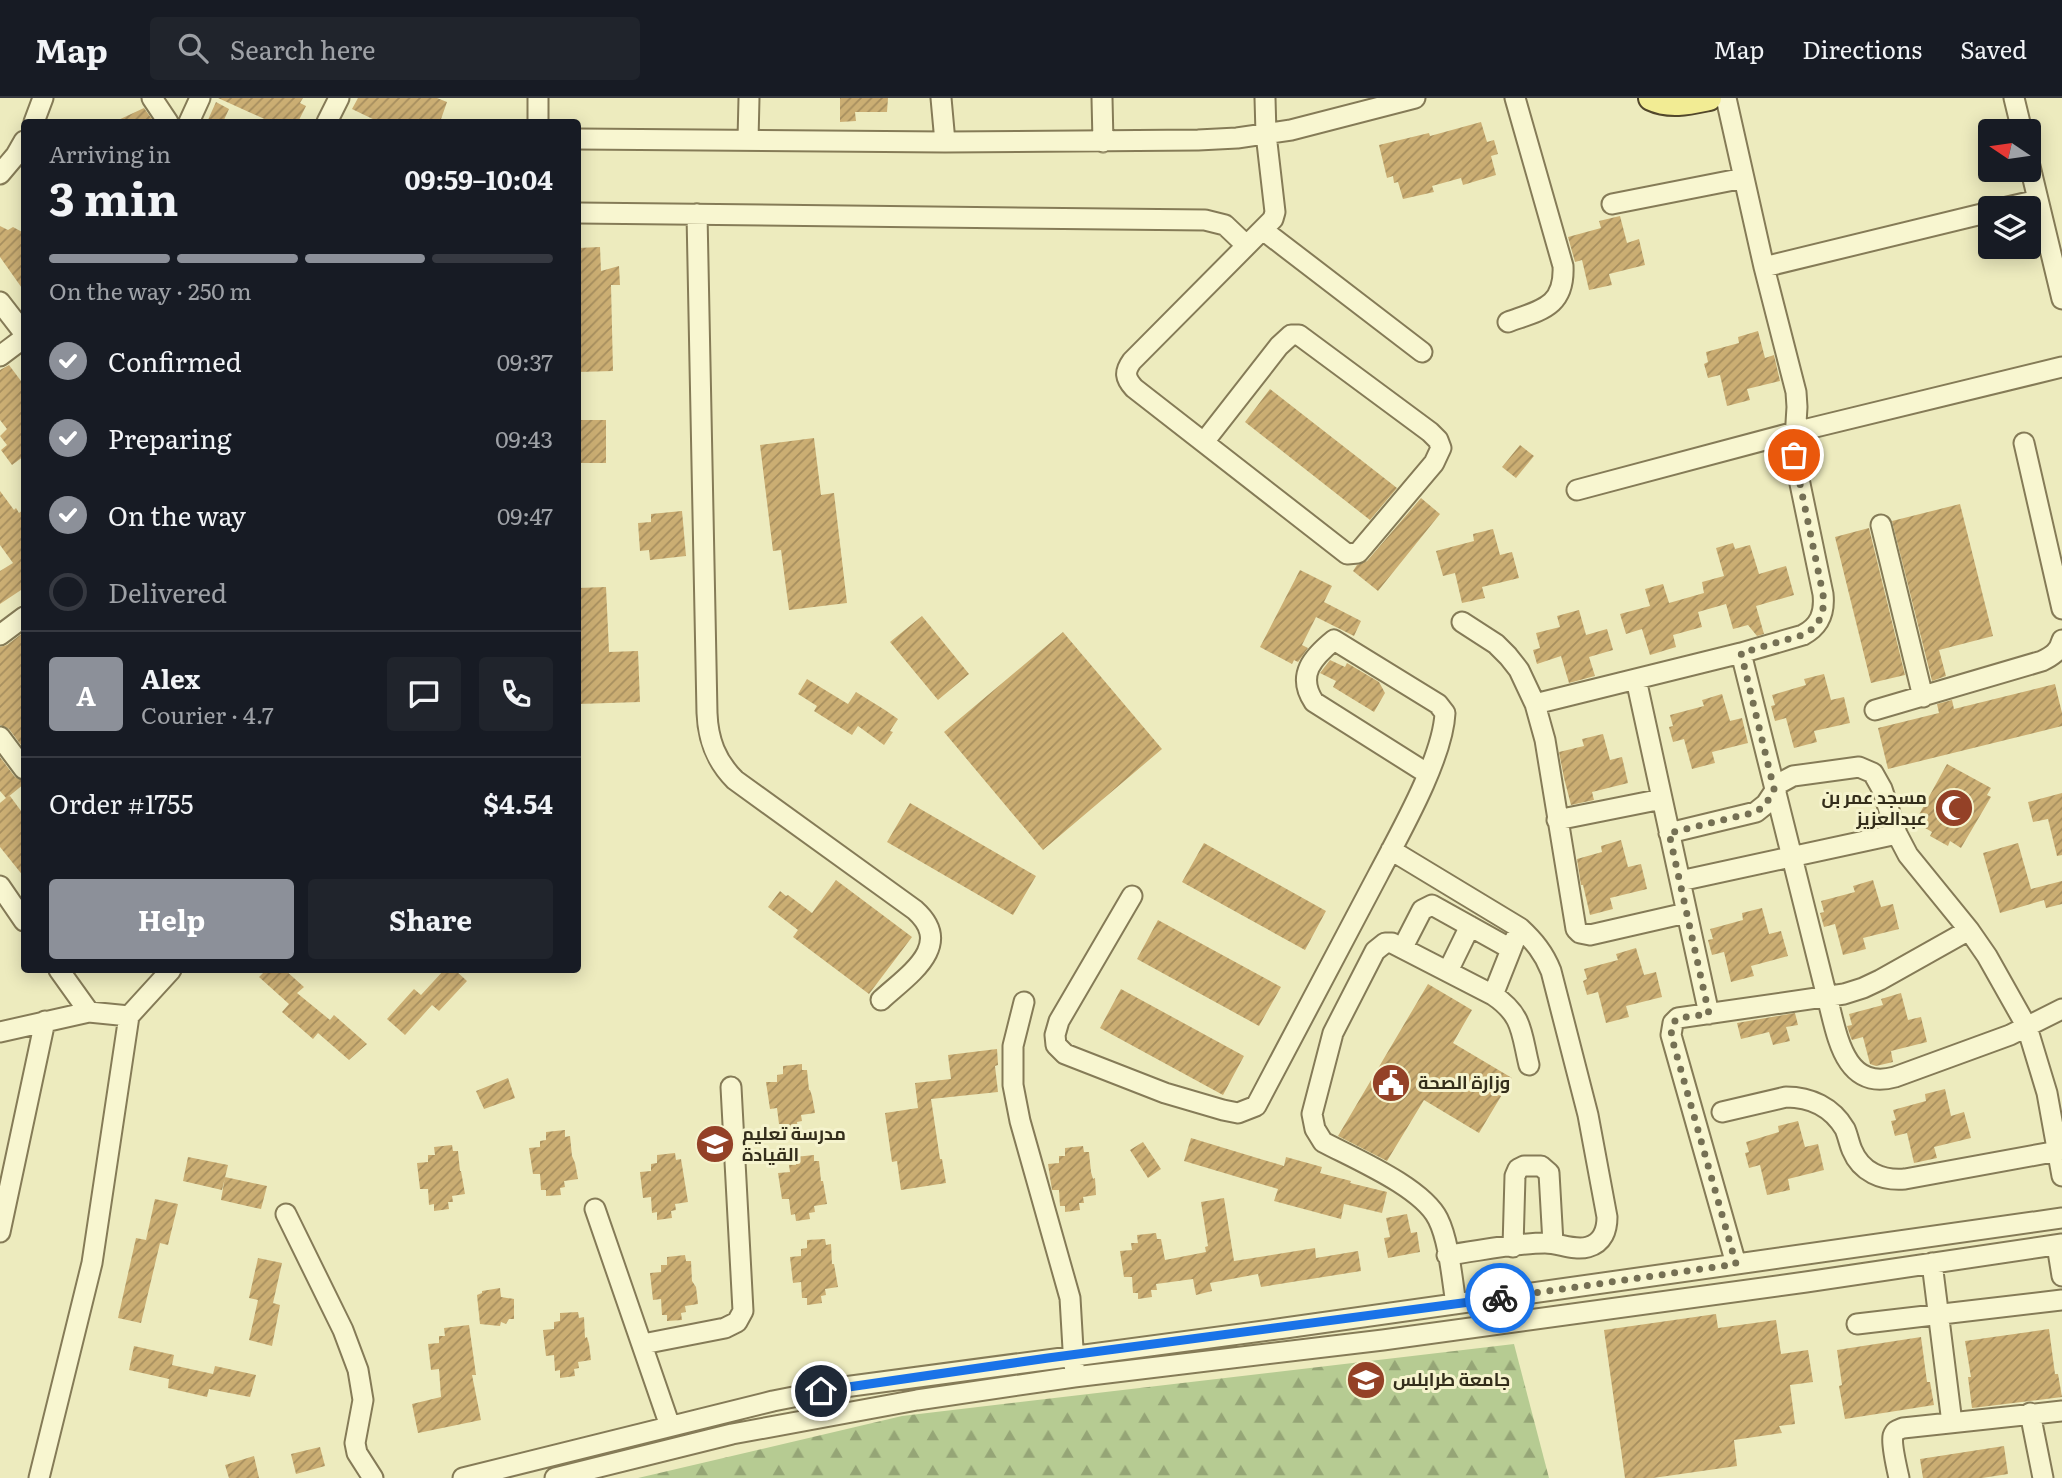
<!DOCTYPE html>
<meta charset="utf-8">
<style>
body{margin:0;font-family:Literata,Cairo,serif;background:#20242c;color:#f1f3f6;height:100vh;display:flex;flex-direction:column;font-size:26px;white-space:nowrap}
*{box-sizing:border-box;margin:0}
p{font-size:23px;color:#9ea1a6}
.icon{flex:none;width:38px;height:38px;fill:none;stroke:currentColor;stroke-width:2;stroke-linecap:round;stroke-linejoin:round}
.map{position:relative;flex:1;overflow:hidden}
.side{position:absolute;left:21px;top:21px;width:560px;height:854px;display:flex;flex-direction:column;background:#171b24;border-radius:7px;box-shadow:0 4px 18px #0003}
.side>*{flex:none}
.needle{width:46px;rotate:283deg}
.tools{position:absolute;left:1978px;top:21px;display:grid;gap:14px}
.tools a{display:grid;place-items:center;width:63px;height:63px;border-radius:7px;background:#171b24;box-shadow:0 4px 18px #0003;font-size:35px}
.pin{position:absolute;display:grid;place-items:center;width:60px;height:60px;color:#fff;margin:-30px;border:4px solid #fff;border-radius:50%;box-shadow:0 2px 7px #0007}
.courier{position:absolute;display:grid;place-items:center;width:70px;height:70px;margin:-35px;border:5px solid #1a73e8;border-radius:50%;background:#fff;color:#222;box-shadow:0 2px 9px #0007}
.headline em{font-style:normal;font-weight:700}
.headline div{display:flex;flex-direction:column-reverse}
.headline{display:flex;align-items:center;justify-content:space-between;height:119px;padding:0 28px}
h1{font-size:46px;font-weight:700;line-height:52px}
.bar{display:grid;grid-template-columns:repeat(4,1fr);gap:10px 7px;align-content:center;height:84px;padding:0 28px}
.bar i{height:9px;border-radius:5px;background:#363941}
.bar .selected{background:#8c9099}
.bar p{grid-column:span 4}
.line{display:flex;align-items:center;gap:18px;padding:0 28px;border-top:2px solid #363941}
.line div{flex:1}
.round{display:grid;place-items:center;flex:none;width:74px;height:74px;border-radius:7px;background:#20242c}
ol{padding:0 28px;list-style:none}
li{display:flex;align-items:center;gap:21px;height:77px}
li p{margin-inline-start:auto}
li .icon{padding:7px;border-radius:50%;background:#8c9099;color:#fff;stroke-width:4}
li:last-child{color:#9ea1a6}
li i{width:38px;height:38px;border:4px solid #363941;border-radius:50%}
.action{display:flex;gap:14px;margin-top:auto;padding:14px 28px}
.action a{flex:1;height:80px;border-radius:7px;background:#8c9099;color:#fff;font-size:28px;font-weight:700;line-height:80px;text-align:center}
.action a+a{background:#20242c;color:#f1f3f6}
header{display:flex;align-items:center;gap:42px;box-sizing:border-box;height:98px;padding:0 35px;background:#171b24;border-bottom:2px solid #363941}
header strong{font-size:33px}
nav{display:flex;gap:38px;margin-inline-start:auto;font-size:24px}
.search{width:490px;height:63px;background:#20242c;display:flex;align-items:center;gap:18px;box-sizing:border-box;padding:0 24px;border-radius:7px;color:#9ea1a6;font-size:26px}
.map>svg:first-child{display:block}
.forest{fill:url(#forest-firs)}
.building{fill:url(#building-hatch)}
.lines{fill:none;stroke-linecap:round;stroke-linejoin:round}
.minor-casing{stroke:#857b57;stroke-width:23}
.major-casing{stroke:#52472b;stroke-width:28}
.minor{stroke:#f8f6d0;stroke-width:19}
.major{stroke:#f2ec94;stroke-width:24}
.done{stroke:#757054;stroke-width:7;stroke-dasharray:0 12.6}
.route{stroke:#1a73e8;stroke-width:9}
.labels{text-anchor:middle;stroke-width:6;stroke-linejoin:round;paint-order:stroke}
.poi-label{font-size:18px;font-weight:bold;fill:#342e1b;stroke:#f5f3cd;text-anchor:start}
</style>
<header>
<strong>Map</strong>
<div class="search"><svg class="icon" aria-label="search" viewBox="0 0 24 24"><circle cx="10" cy="10" r="6"/><path d="M15 15l6 6"/></svg>Search here</div>
<nav><a>Map</a><a>Directions</a><a>Saved</a></nav>
</header>
<div class="map">
<svg width="2062" height="1380" viewBox="0 0 2062 1380">
<defs>
<pattern id="forest-firs" width="22" height="20" patternUnits="userSpaceOnUse" patternTransform="scale(1.75)"><rect width="22" height="20" fill="#b6cb92"/><path d="M5 1l3.5 6h-7zM16 11l3.5 6h-7z" fill="#95a576"/></pattern>
<pattern id="building-hatch" width="6" height="6" patternUnits="userSpaceOnUse" patternTransform="scale(1.75)"><rect width="6" height="6" fill="#cbae73"/><path d="M-1 1l2-2M0 6l6-6M5 7l2-2" fill="none" stroke="#a68e5e"/></pattern>
</defs>
<rect width="100%" height="100%" fill="#edebbe"/>
<path class="forest" d="M1514,1246L1549,1380H638L902,1318Z"/>
<path class="building" d="M218,0H303L300,5L306,8L298,24H271Z
M358,0H437L447,4L440,24H408L399,21L397,24H379L352,11Z
M840,0H888L887,14H855L856,23L840,24Z
M216,4L229,11L223,24H207Z
M144,10L154,24H114Z
M1481,24L1487,44L1494,42L1498,56L1491,58L1496,77L1463,87L1461,80L1432,88L1434,94L1403,101L1398,84L1394,85L1393,78L1387,80L1379,47L1429,35L1430,38Z
M1620,118L1627,145L1639,141L1645,167L1609,176L1612,187L1589,192L1582,162L1575,164L1568,139L1601,130L1599,123Z
M0,128L8,132L13,129L24,135V193L0,159Z
M600,149L601,173L619,168L620,187H611L613,273L578,274V150Z
M1758,233L1765,260L1774,257L1780,283L1747,291L1750,302L1727,308L1720,277L1708,280L1704,266L1708,264L1706,254L1739,245L1738,239Z
M9,267L24,287V358L12,367L1,352L7,347L0,338L7,331L0,322V272Z
M1270,291L1397,390L1370,422L1245,324Z
M578,322H606V365H578Z
M814,340L821,397L834,395L847,505L789,512L781,452L773,453L760,347Z
M1520,347L1534,358L1516,380L1502,369Z
M0,393L14,412L16,410L19,415L24,411V490L0,506V473L13,465L0,447Z
M1421,400L1440,416L1378,493L1353,473L1357,467L1367,463Z
M1960,406L1993,538L1939,552L1946,578L1932,583L1892,423Z
M682,413L686,458L650,462L649,452L640,453L638,425L651,424V416Z
M1869,430L1905,577L1871,585L1835,439Z
M1493,431L1500,457L1512,454L1519,480L1482,489L1485,500L1462,505L1455,475L1443,478L1436,453L1474,443L1473,436Z
M1733,445L1735,451L1750,447L1759,476L1786,468L1794,497L1756,508L1764,536L1757,538L1748,527L1733,531L1726,506L1698,514L1702,529L1673,537L1676,549L1650,557L1642,531L1626,536L1620,516L1650,508L1645,491L1663,486L1669,505L1704,495L1702,484L1724,478L1716,450Z
M1300,472L1332,488L1324,504L1361,523L1354,538L1316,519L1302,547L1308,550L1298,564L1294,562L1292,566L1260,549Z
M606,489L609,554L638,553L640,604L578,606V522H579L578,490Z
M1579,512L1586,537L1607,531L1613,552L1589,559L1595,578L1569,585L1561,558L1537,566L1533,552L1540,550L1536,535L1560,529L1557,518Z
M922,518L969,576L938,602L890,544Z
M24,534V651L9,631L0,627V549L7,547Z
M1063,534L1162,651L1043,752L944,634Z
M1330,562L1345,569L1347,565L1379,584L1385,595L1374,614L1333,589L1336,583L1320,575Z
M1824,576L1831,602L1844,599L1850,625L1814,633L1817,644L1794,650L1786,620L1775,623L1771,608L1775,607L1772,597L1806,587L1804,581Z
M807,581L848,606L856,594L885,612L898,621L890,633L893,634L884,647L858,628L852,637L814,613L817,608L798,596Z
M2055,586L2062,615V628L1888,671L1878,630L1939,615L1937,606L1952,602L1954,611Z
M1722,596L1730,623L1742,620L1748,645L1712,654L1715,665L1692,671L1684,641L1673,644L1669,629L1673,628L1670,617L1704,608L1702,602Z
M1603,636L1610,662L1622,659L1628,685L1592,694L1594,702L1571,707L1564,680L1559,654L1584,648L1582,641Z
M0,659L15,679L24,683V686L8,699L10,698L24,717V779L0,749V705L6,700L0,693Z
M1947,666L1991,690L1987,697L1991,699L1961,750L1950,743L1948,748L1930,738L1932,734L1915,724Z
M2062,695V757L2057,758L2048,721L2033,724L2028,704Z
M910,705L1036,778L1013,817L887,744Z
M1621,742L1628,769L1641,766L1647,791L1610,800L1613,811L1590,817L1583,787H1581L1577,761L1602,754L1601,748Z
M1204,745L1326,813L1305,852L1182,784Z
M2018,745L2031,791L2062,783V806L2046,810L2044,802L2000,815L1983,755Z
M836,782L912,839L869,896L793,839L798,832L768,809L780,793L786,798L788,797L812,815Z
M1873,782L1881,809L1893,806L1899,831L1863,840L1866,851L1843,857L1835,826L1824,829L1820,815L1824,814L1821,803L1855,794L1853,788Z
M1762,810L1769,836L1781,833L1788,858L1751,868L1754,878L1731,884L1724,854L1712,857L1708,842L1713,841L1710,831L1743,822L1742,815Z
M1158,822L1281,889L1259,928L1137,861Z
M1636,850L1644,877L1656,874L1662,899L1626,908L1629,919L1606,925L1598,894L1587,897L1583,883L1587,881L1584,871L1618,862L1616,856Z
M266,872H285L304,889L297,895L330,922L334,917L367,946L349,962L318,935L313,941L282,914L289,906L259,879Z
M444,872H455L467,883L439,913L432,907L405,937L387,921L414,891L421,897Z
M1428,886L1472,912L1453,945L1512,980L1479,1035L1424,1002L1387,1063L1338,1038Z
M1121,891L1244,958L1223,997L1100,930Z
M1901,895L1908,922L1921,919L1927,944L1891,953L1893,964L1876,968L1870,966L1863,939L1852,942L1851,940L1847,928L1852,927L1849,916L1883,907L1881,901Z
M1795,915L1798,927L1786,929L1790,943L1773,947L1769,934L1741,941L1737,925Z
M997,951L998,967L995,968L998,994L931,1001L940,1061H942L946,1085L901,1092L897,1063L892,1064L885,1015L918,1010L915,985L951,981L948,957Z
M802,966V972H807L809,992H810L812,998L815,1015L801,1017L802,1023L797,1024L798,1031L783,1032L784,1026H779L777,1010L770,1011L766,984H777V977L783,976V968Z
M508,980L515,1000L484,1011L476,993Z
M1945,991L1951,1018L1964,1014L1971,1040L1934,1049L1937,1060L1914,1065L1907,1035L1895,1038L1891,1023L1896,1022L1893,1012L1926,1003L1925,996Z
M1798,1023L1805,1049L1818,1046L1824,1072L1788,1081L1790,1092L1767,1097L1760,1067L1749,1070L1745,1055L1749,1054L1746,1044L1779,1034L1778,1028Z
M565,1032V1039L570,1038L572,1058L575,1065L578,1081L564,1083L565,1089L560,1090L561,1097L546,1098V1092H541L540,1076H533L529,1050L540,1049V1043L546,1042V1034Z
M1191,1040L1284,1068L1286,1059L1322,1069L1320,1075L1351,1083L1350,1085L1387,1094L1382,1115L1344,1106L1341,1121L1274,1103L1278,1091L1184,1063Z
M1143,1044L1161,1071L1148,1080L1130,1052Z
M452,1047L453,1053H458L460,1073H461L465,1096L452,1098L453,1104H448L449,1111L434,1113V1106L429,1107L428,1091H420L417,1065L428,1064V1057H435L434,1049Z
M1083,1048L1084,1054H1089L1091,1074L1093,1081L1095,1080L1096,1097L1083,1099L1084,1105H1079L1080,1112L1065,1114V1108H1060L1059,1092H1052L1048,1066L1059,1065V1058H1065V1050Z
M675,1055L676,1062L681,1061L688,1104L675,1106L676,1112L671,1113L672,1120L657,1122V1114L652,1115L651,1099L643,1100L640,1074L651,1073V1066L657,1065V1057Z
M814,1057V1063H819L821,1083H823L827,1106L814,1108L815,1114L809,1115L810,1121L796,1123L795,1116L791,1117L789,1101H782L778,1075L790,1074L789,1067H796L795,1059Z
M188,1059L228,1067L222,1092L183,1083Z
M225,1079L267,1088L261,1111L221,1102Z
M1224,1100L1234,1163L1315,1150L1316,1160L1358,1153L1361,1173L1261,1189L1258,1176L1210,1185L1212,1193L1196,1197L1193,1181L1156,1186L1157,1192H1151L1152,1199L1138,1201V1195H1133L1132,1179H1124L1120,1153L1132,1152L1131,1145H1138L1137,1137L1156,1135L1157,1141H1161L1165,1162L1206,1154L1205,1149L1208,1148L1201,1104Z
M155,1101L178,1106L168,1147L160,1145L141,1225L118,1220L136,1140L146,1142Z
M1407,1116L1411,1135L1417,1134L1420,1154L1388,1160L1384,1140L1390,1139L1386,1120Z
M825,1141L826,1147L831,1146L832,1166H834L838,1189L825,1191L826,1197L821,1198L822,1205L807,1207V1200H802L801,1184L793,1185L790,1159L801,1158V1151L807,1150V1142Z
M685,1157L686,1163H691L692,1183L696,1189L698,1206L685,1208L686,1214L681,1215L682,1222L667,1223V1217H662L661,1201L653,1202L650,1175L661,1174V1167H667V1159Z
M258,1160L282,1165L273,1205L280,1207L272,1248L249,1242L258,1202L249,1200Z
M500,1190L501,1199L514,1201V1221H509L506,1226L501,1224L500,1228L480,1226L477,1197L482,1195V1193Z
M578,1214L579,1220L584,1219L585,1240L587,1239L589,1246L591,1262L578,1264L579,1270L574,1271L575,1278L560,1280V1272L555,1273L554,1257L546,1258L543,1232L554,1231V1224L560,1223V1215Z
M1716,1216L1718,1230L1776,1222L1781,1256L1808,1252L1813,1284L1790,1287L1795,1326L1779,1328L1782,1335L1734,1342L1737,1368L1653,1380H1625L1604,1232Z
M469,1227L476,1277H472L481,1322L418,1335L412,1306L441,1299L439,1271L431,1272L428,1246L439,1245V1238H445L444,1230Z
M2049,1231L2055,1276H2058L2062,1299L1972,1310L1968,1279H1971L1965,1243Z
M1921,1239L1927,1284H1930L1934,1307L1845,1321L1839,1288L1842,1287L1837,1252Z
M134,1248L174,1257L172,1267L213,1276L215,1268L256,1277L250,1299L209,1291L207,1299L168,1290L169,1281L129,1272Z
M2004,1348L2008,1376L1982,1380H1923L1920,1361Z
M320,1349L325,1368L296,1376L291,1356Z
M254,1358L259,1380H229L225,1367Z"/>
<g class="lines">
<g class="minor-casing">
<path id="minor" d="M152,0L168,24
M538,0V24
M941,0L945,44
M1102,0L1103,44
M2014,0L2022,33
M34,24L43,0
M189,24L200,0
M327,24L339,0
M578,41L945,44L1198,42L1237,40L1291,32L1415,0
M748,42L749,0
M2028,60L2062,201
M0,76L16,57L24,43
M1612,106L1744,80
M2003,110L2038,102
M578,115L1205,122L1225,127L1246,147
M697,116L707,615C708,642 716,663 735,682L915,812C955,848 908,877 881,902
M1263,132L1422,254
M1764,169L1990,114
M0,204L24,235
M1508,224C1541,212 1565,209 1563,168L1515,0
M0,258L24,240
M1204,344L1279,248L1291,237H1299L1430,334L1438,342L1441,350L1434,365L1363,449L1358,455L1347,456L1134,290C1125,280 1124,274 1132,263L1273,121L1275,114L1266,36L1265,0
M2024,345L2062,511
M1577,392L1795,334L2062,269
M1881,427L1923,599
M1462,524L1496,546L1508,558L1519,572L1535,606L1545,642L1576,831L1580,835L1590,837L1686,815
M0,537L24,519
M1741,555L1827,899C1837,935 1843,993 1895,979L2010,937L2062,911
M1636,581L1709,916
M1535,606L1741,555L1803,537C1820,528 1825,515 1823,496L1794,357L1797,309L1796,294L1764,169L1726,0
M1875,612L2042,563C2052,558 2059,554 2062,542
M0,639L24,671
M1557,722L1662,701
M1669,735L1756,714L1766,706L1780,685L1793,678L1859,669L1873,675L1882,691L1897,736L1908,757L1969,832L1987,858L2027,929L2047,995L2062,1078
M1391,752L1520,830C1534,843 1544,855 1551,873L1588,1017L1607,1119C1607,1132 1603,1145 1588,1149C1574,1153 1559,1145 1545,1145C1514,1145 1479,1153 1447,1157
M1680,783L1897,736
M0,788L24,823
M1132,798L1059,923L1055,937L1056,947L1065,956L1165,995L1223,1012L1238,1015L1256,1008C1297,931 1338,854 1378,777C1400,735 1443,660 1445,615L1438,606L1334,542C1313,559 1296,577 1314,604L1428,676
M1403,849L1422,812L1432,807L1511,851
M59,872L89,914
M1448,873L1470,828
M1493,897L1516,839
M1024,904L1013,948V987L1020,1023L1070,1200L1074,1268
M0,934L89,914L129,918
M1722,1014L1786,999C1810,999 1832,1009 1845,1031C1848,1038 1849,1045 1852,1052C1861,1074 1882,1083 1905,1081L2058,1053
M595,1111L670,1328
M286,1116L343,1232L358,1272L363,1302L355,1345L357,1355L373,1380
M0,1134L45,923
M2057,1147L2062,1178
M1513,1149L1515,1078L1518,1071L1524,1068H1541L1549,1075L1553,1145
M1932,1165L1952,1325
M1736,1166L1671,937L1673,925L1678,920L1844,896L1863,890L1880,882L1969,832
M1456,1206C1452,1181 1449,1143 1438,1121C1422,1089 1355,1061 1323,1044L1315,1031L1312,1016L1333,935L1375,853L1385,845H1392L1493,897C1523,917 1521,934 1529,967
M1857,1226L2062,1202
M643,1246L725,1230L737,1224L743,1213L731,989
M2030,1315L2043,1380
M39,1380L92,1165L129,918L171,872
M463,1380L773,1303L844,1289L1285,1230L2062,1120
M555,1380L732,1336L917,1302L1074,1279L1383,1242L1806,1184L2062,1146
M1899,1380C1897,1371 1891,1346 1893,1338C1895,1332 1898,1332 1903,1330L2062,1313"/>
</g>
<g class="major-casing">
<path id="major" d="M1651,0C1670,9 1690,4 1709,0"/>
</g>
<use href="#minor" class="minor"/>
<use href="#major" class="major"/>
</g>
<g class="lines">
<path class="done" d="M1500,1200L1736,1166L1671,937L1673,925L1678,920L1709,916L1669,735L1756,714L1766,706L1774,691L1741,555L1803,537C1820,528 1825,515 1823,496L1794,357"/>
<path class="route" d="M821,1293L1048,1260L1500,1200"/>
</g>
<defs>
<g id="mosque-disc" transform="scale(2.0125)"><circle r="9.5" fill="#944127" stroke="#f5f3cd"/><path d="M3.5-4.9A6 6 0 1 0 3.5 4.9A5 5 0 1 1 3.5-4.9Z" fill="#fff"/></g>
<g id="civic-disc" transform="scale(2.0125)"><circle r="9.5" fill="#944127" stroke="#f5f3cd"/><path d="M-.6-6.5H3V-4.5H.6V-3L4-1V1h2V6H-6V1h2V-1L-.6-3ZM-1.2 2.5V6h2.4V2.5Z" fill="#fff"/></g>
<g id="school-disc" transform="scale(2.0125)"><circle r="9.5" fill="#944127" stroke="#f5f3cd"/><path d="M0-5L7-2L0 1L-7-2ZM-4 1L0 2.5L4 1V4Q0 6-4 4Z" fill="#fff"/></g>
<g id="university-disc" transform="scale(2.0125)"><circle r="9.5" fill="#944127" stroke="#f5f3cd"/><path d="M0-5L7-2L0 1L-7-2ZM-4 1L0 2.5L4 1V4Q0 6-4 4Z" fill="#fff"/></g>
</defs>
<g fill-rule="evenodd">
<use href="#mosque-disc" x="1954" y="710"/>
<use href="#civic-disc" x="1391" y="985"/>
<use href="#school-disc" x="715" y="1046"/>
<use href="#university-disc" x="1366" y="1282"/>
</g>
<g class="labels">
<g class="poi-label">
<text x="1927" y="706" text-anchor="end">مسجد عمر بن<tspan x="1927" dy="21">عبدالعزيز</tspan></text>
<text x="1418" y="991">وزارة الصحة</text>
<text x="742" y="1042">مدرسة تعليم<tspan x="742" dy="21">القيادة</tspan></text>
<text x="1393" y="1288">جامعة طرابلس</text>
</g>
</g>
</svg>
<div class="tools">
<a><svg class="needle" viewBox="-14 -14 28 28"><path d="M0-13l5 13h-10z" fill="#e53935"/><path d="M0 13l5-13h-10z" fill="#9ea1a6"/></svg></a>
<a><svg class="icon" aria-label="layers" viewBox="0 0 24 24"><path d="M12 4l9 5-9 5-9-5zM3 14l9 5 9-5"/></svg></a>
</div>
<div class="pin" style="left:1794px;top:357px;background:#ea580c"><svg class="icon" aria-label="bag" viewBox="0 0 24 24"><path d="M5 8h14l-1 12H6zM9 8a3 3 0 0 1 6 0"/></svg></div>
<div class="pin" style="left:821px;top:1293px;background:#1f2937"><svg class="icon" aria-label="home" viewBox="0 0 24 24"><path d="M3 11l9-7 9 7M6 9v11h12V9"/></svg></div>
<div class="courier" style="left:1500px;top:1200px"><svg class="icon" aria-label="bike" viewBox="0 0 24 24"><circle cx="6" cy="16" r="4"/><circle cx="18" cy="16" r="4"/><path d="M6 16l4-8h5l3 8M10 8l3 8H6M13 5h3"/></svg></div>
<section class="side">
<div class="headline"><div><h1>3 min</h1><p>Arriving in</p></div><em>09:59–10:04</em></div>
<div class="bar"><i class="selected"></i><i class="selected"></i><i class="selected"></i><i></i><p>On the way · 250 m</p></div>
<ol>
<li><svg class="icon" aria-label="check" viewBox="0 0 24 24"><path d="M5 12l5 5 9-10"/></svg>Confirmed<p>09:37</p></li>
<li><svg class="icon" aria-label="check" viewBox="0 0 24 24"><path d="M5 12l5 5 9-10"/></svg>Preparing<p>09:43</p></li>
<li><svg class="icon" aria-label="check" viewBox="0 0 24 24"><path d="M5 12l5 5 9-10"/></svg>On the way<p>09:47</p></li>
<li><i></i>Delivered</li>
</ol>
<div class="line" style="height:126px"><b class="round" style="background:#8c9099;color:#fff">A</b><div><b>Alex</b><p>Courier · 4.7</p></div><a class="round"><svg class="icon" aria-label="chat" viewBox="0 0 24 24"><path d="M4 5h16v11H9l-5 4z"/></svg></a><a class="round"><svg class="icon" aria-label="phone" viewBox="0 0 24 24"><path d="M5 4h4l2 5-3 2q2 4 5 5l2-3 5 2v4C11 20 4 13 5 4z"/></svg></a></div>
<div class="line" style="height:91px"><div>Order #1755</div><b>$4.54</b></div>
<div class="action"><a>Help</a><a>Share</a></div>
</section>
</div>
